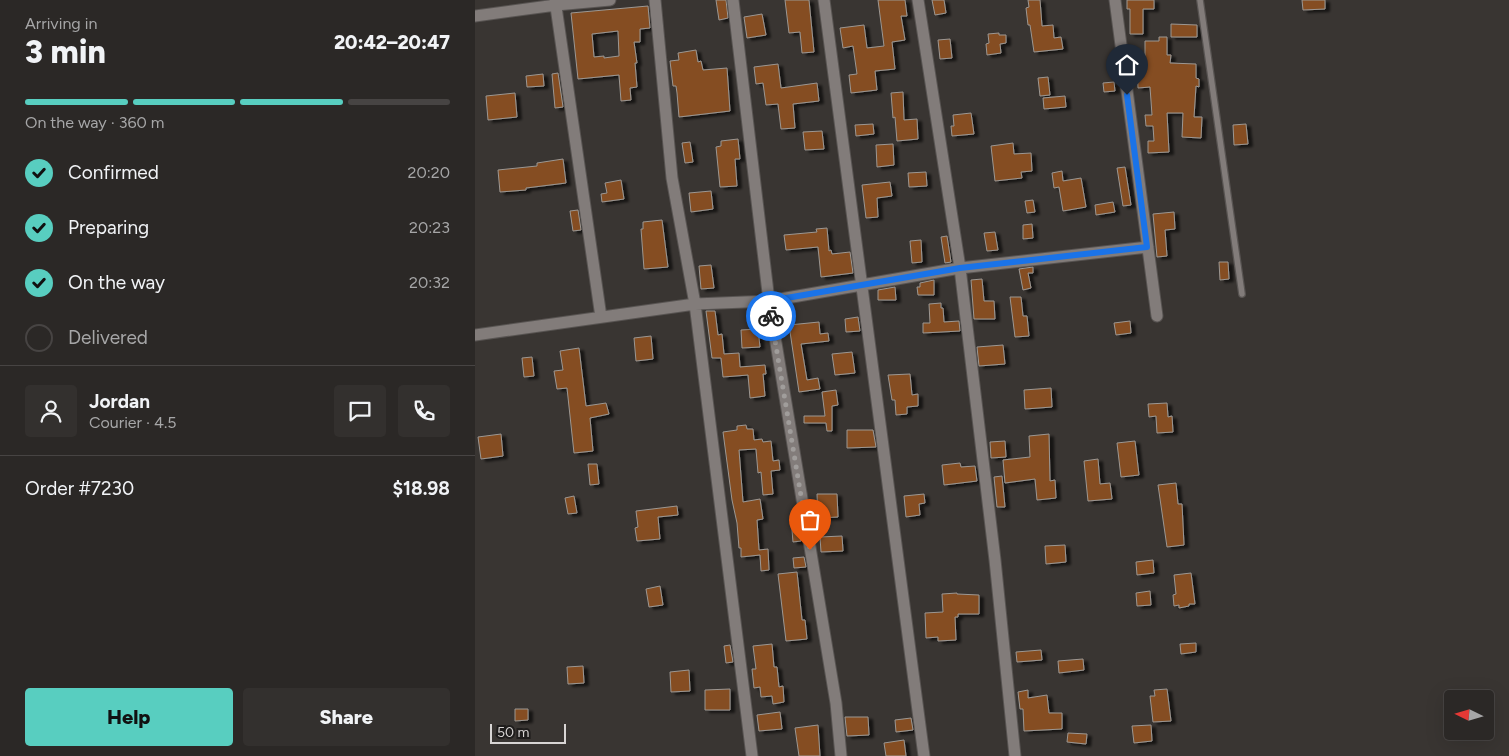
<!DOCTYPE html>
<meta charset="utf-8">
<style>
body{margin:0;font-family:Figtree,sans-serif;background:#33302e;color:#f1f3f6;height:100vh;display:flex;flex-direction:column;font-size:19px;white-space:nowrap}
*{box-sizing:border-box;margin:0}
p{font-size:16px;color:#a6a6a7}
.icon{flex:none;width:28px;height:28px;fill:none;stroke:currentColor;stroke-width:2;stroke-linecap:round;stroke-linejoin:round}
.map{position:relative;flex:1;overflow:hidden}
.drawer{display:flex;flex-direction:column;background:#2b2826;width:475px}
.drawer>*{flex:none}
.needle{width:32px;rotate:275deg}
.tools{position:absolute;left:969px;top:690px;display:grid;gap:10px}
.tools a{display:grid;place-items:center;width:50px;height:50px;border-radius:5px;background:#2b2826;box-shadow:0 5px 20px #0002,0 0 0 1px #474443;font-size:25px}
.scale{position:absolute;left:15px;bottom:12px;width:76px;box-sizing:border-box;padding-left:5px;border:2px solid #d8d5d4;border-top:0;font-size:14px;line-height:18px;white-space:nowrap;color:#d8d5d4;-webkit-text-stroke:4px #1f1d1c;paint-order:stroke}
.pin{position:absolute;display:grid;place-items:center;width:42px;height:42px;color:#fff;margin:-51px -21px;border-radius:50% 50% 50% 0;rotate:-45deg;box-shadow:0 0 5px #0007}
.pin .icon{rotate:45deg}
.courier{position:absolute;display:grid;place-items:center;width:50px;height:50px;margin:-25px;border:4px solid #1a73e8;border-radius:50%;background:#fff;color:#222;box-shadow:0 1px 6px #0007}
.overview em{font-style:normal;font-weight:800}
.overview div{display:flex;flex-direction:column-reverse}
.overview{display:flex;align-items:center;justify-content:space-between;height:85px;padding:0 25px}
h1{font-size:32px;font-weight:800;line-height:38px}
.bar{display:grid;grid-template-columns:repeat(4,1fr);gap:8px 5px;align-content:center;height:60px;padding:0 25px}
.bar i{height:6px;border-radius:4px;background:#474443}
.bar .on{background:#58cec0}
.bar p{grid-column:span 4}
.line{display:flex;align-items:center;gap:12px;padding:0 25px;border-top:1px solid #474443}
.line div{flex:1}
.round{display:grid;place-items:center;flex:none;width:52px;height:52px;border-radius:5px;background:#33302e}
ol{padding:0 25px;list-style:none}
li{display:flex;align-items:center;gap:15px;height:55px}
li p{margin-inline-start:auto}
li .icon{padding:5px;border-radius:50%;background:#58cec0;color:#111;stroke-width:4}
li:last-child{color:#a6a6a7}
li i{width:28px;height:28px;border:2px solid #474443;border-radius:50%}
.action{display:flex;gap:10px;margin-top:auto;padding:10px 25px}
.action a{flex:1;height:58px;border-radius:5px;background:#58cec0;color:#111;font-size:20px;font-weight:800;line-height:58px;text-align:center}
.action a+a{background:#33302e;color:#f1f3f6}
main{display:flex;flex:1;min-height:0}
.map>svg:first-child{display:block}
.building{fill:#854e20;stroke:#9c9793;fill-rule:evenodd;filter:url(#shadow)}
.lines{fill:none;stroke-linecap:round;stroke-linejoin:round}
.lane-casing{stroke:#585452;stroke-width:8}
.street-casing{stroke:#585452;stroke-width:13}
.lane{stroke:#827c7a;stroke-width:5.5}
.street{stroke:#827c7a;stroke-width:11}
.done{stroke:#a09d9b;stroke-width:5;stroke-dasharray:0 9}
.route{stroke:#1a73e8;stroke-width:6}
</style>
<main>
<section class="drawer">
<div class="overview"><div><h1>3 min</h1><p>Arriving in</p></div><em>20:42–20:47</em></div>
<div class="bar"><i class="on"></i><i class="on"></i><i class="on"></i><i></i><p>On the way · 360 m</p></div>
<ol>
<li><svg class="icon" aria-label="check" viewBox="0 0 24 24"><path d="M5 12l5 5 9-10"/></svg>Confirmed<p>20:20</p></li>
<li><svg class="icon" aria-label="check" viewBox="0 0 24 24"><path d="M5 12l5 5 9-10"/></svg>Preparing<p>20:23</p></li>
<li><svg class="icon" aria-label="check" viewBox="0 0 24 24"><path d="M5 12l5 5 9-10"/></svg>On the way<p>20:32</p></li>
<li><i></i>Delivered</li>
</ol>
<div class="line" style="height:90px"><a class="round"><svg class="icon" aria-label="person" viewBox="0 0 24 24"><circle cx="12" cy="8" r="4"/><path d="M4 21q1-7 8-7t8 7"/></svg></a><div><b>Jordan</b><p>Courier · 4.5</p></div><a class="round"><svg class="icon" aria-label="chat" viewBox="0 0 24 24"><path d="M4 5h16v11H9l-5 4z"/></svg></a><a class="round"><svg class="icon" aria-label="phone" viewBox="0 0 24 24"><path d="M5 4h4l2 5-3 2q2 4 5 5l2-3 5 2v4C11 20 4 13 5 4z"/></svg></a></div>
<div class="line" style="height:65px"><div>Order #7230</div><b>$18.98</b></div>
<div class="action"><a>Help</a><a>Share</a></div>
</section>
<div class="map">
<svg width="1034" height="756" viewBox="0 0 1034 756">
<defs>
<filter id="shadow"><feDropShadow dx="4.5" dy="2.5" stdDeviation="1" flood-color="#0009"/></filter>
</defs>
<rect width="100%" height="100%" fill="#393532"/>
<path class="building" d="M241,0H251L253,18L244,20Z
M310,0H334L339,52L327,53L325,32L314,33Z
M403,0H430L432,16H426L430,40L417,42L420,69L400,71L402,90L376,93L374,75L382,74L378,46L368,48L365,28L389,25L392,48L409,46Z
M457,0H469L471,13L460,15Z
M553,0H565L567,26L578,25L579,38L586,37L588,49L559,52L555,25H553L551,8L554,7Z
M652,0H679V9H668V34H655V9H652Z
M827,0H850V9L828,10Z
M173,6L175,28L165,29V42H159L162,63H160L162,87L155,88L156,100L146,101L144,75L103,79L96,13ZM143,31L144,56L129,58V56L119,57L117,34Z
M287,14L291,35L272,38L269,17Z
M696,24L722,25V37H696Z
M524,33V35H531V43L525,44L526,53L512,55L511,44L514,43L513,34Z
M684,37H692V55H696L695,63L721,64V78L724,79V87L721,86L719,117H727L726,138L707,137L708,113H692L694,152L673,153V141H679L678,126H671L670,115H677L675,87L663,88L662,65H670V41H684Z
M475,39L477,58L465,59L463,40Z
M221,50L223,62L226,61L228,70L252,68L255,111L204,117L202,93L201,86H198L195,61L204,60L203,53Z
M303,64L306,88L342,83L344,101L318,104L320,128L306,129L303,104L291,105L288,83L281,84L279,67Z
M83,73L88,107L80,108L77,74Z
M68,74L69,86L52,87L51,76Z
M573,77L575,95L565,96L563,78Z
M639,82L640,91L629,92L628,83Z
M428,92L429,120L442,119L443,139L422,141L420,117L418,118L416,93Z
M40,93L42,117L13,120L11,96Z
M590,96L591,107L569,109L568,98Z
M496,113L499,134L477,136L476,126H479L478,115Z
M398,124L399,134L381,136L380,125Z
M771,124L773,144L759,145L758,125Z
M347,131L349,149L330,150L328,132Z
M263,139L265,159H260L262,186L245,187L241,147L246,146V141Z
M215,142L218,162L210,163L207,143Z
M538,143L539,154L556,153L557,171L546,172L547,178L520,181L516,146Z
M418,144L419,165L402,167L401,145Z
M88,159L91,183L51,188V190L25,192L23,170L62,166V163Z
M650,167L656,205L648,206L642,168Z
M587,171L588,181L606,178L611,207L588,211L584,187L579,188L577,173Z
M451,172L452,186L434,187L433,173Z
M146,180L149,199L127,202L126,194L132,193L130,183Z
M415,182L417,196L402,198L403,217L391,218L387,185Z
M236,191L238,209L216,212L214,193Z
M558,200L560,212L552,213L550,201Z
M638,202L640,212L621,215L620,205Z
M103,210L106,230L98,231L95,211Z
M699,212L700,229L690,230L692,256L682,257L678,214Z
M187,220L193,267L169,269L166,229H168V222Z
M557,224L558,238L548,239V225Z
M352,228L354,251L356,250L357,254L375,252L378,273L346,277L343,247L311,250L309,235L342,232L341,229Z
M520,232L523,250L512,251L509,233Z
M472,236L476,262L470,263L466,237Z
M446,240L447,262L437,263L435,241Z
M744,262H753L754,279L745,280Z
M236,265L239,288L226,289L224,266Z
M558,267V273H553L556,288L548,290L544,269Z
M507,279L509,301H519L520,319H499L496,280Z
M459,280V295H443L442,287H445V283Z
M420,287L421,300H403V290Z
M535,297H546L548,316H552L554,336L540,337Z
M466,303V308H468L469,322L484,321L485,331L448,333V323H455L454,304Z
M231,311H240L243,335L247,334L249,354L264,353L265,367L290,365L291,374H288L290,396L275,398L273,375L248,377L246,358H237Z
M383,317L385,331L371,332L370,319Z
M655,321L656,333L641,335L639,323Z
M344,322L345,334L353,333L354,341L326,344L332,380L343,378L345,389L324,392L314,325Z
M283,329L285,347L267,348L266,330Z
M176,336L178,359L161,361L159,338Z
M528,345L530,364L504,366L502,347Z
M104,348L111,406L131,403L134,414L115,418L118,451L99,453L92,388L82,389L79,371L88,370L85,351Z
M377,352L380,373L360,375L357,354Z
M57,357L59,376L49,377L47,358Z
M435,374L437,395L443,394V406L432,407V414L421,415L420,400H417L413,375Z
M576,388L577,407L550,409L549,390Z
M361,390L363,405L357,406V431H352L351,423H329V416H350L347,392Z
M692,403L693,417L697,416L698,432L682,433L681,416L674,417L673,404Z
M271,425L272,429H278L279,440L287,439L288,442L296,441L298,461L304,460L305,470L296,471L298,494L288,495L286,472L283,473L281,449L264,450L268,502L285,499L288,519L282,520L284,550L293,549L294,570L286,571L285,555L266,557V548H264L262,523L257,500L248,432L262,430V426Z
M372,430H398L401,447L372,448Z
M26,434L28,456L6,459L3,437Z
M574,434L575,481L580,480L581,498L562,500L560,479L530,483L528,460L555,457L554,436Z
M530,441L531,457L516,458L515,442Z
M660,441L664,475L646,477L642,443Z
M623,459L625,484L635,483L637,499L613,501L609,461Z
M485,463L486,467L500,466L502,481L469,485L467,465Z
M113,464H122L124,484L115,485Z
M527,476L530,507H522L519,477Z
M701,483L703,504H707L709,545L692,547L683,485Z
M342,494H362L363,517L343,518Z
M449,494L450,503L444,504L445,515L431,517L429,496Z
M99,496L102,513L93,514L90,498Z
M202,506L203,515L183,517L185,539L162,541L160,528L163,527L161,511Z
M322,517L326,541L318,542L316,518Z
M367,536L368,551L346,552L345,537Z
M590,545L591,562L571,564L570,546Z
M329,557L331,567L319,568L318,558Z
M678,560L679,573L662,575L661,562Z
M322,572L327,620H330L332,639L311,641L303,574Z
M716,573L720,604H714V606L704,608V605L699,606L698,595L701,594L699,575Z
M185,586L188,605L174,607L171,589Z
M675,591L676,605L662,606L661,593Z
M482,593V594L504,595V614H483V617H480L481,640L463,641V637L451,638L450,613L468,612L467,594Z
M721,643V652L706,654L705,644Z
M297,644L299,667H302L304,687L308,686L309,702L298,704L297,696L286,697L285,687L279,688L277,669H281L278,646Z
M255,645L258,662L251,663L249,646Z
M566,650L567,660L542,662L541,652Z
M608,659L609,670L584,673L583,661Z
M108,666L109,683L93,684L92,667Z
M214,670L215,691L196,692L195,672Z
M255,689V710H230V690Z
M692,689L696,721L678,722L675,696H680L679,690Z
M553,690V698L572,695L574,713H587V729L549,731L548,709H545L543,692Z
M40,709H53V720L40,721Z
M305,712L307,729L284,731L282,715Z
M370,717H393L394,735L372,736Z
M436,718L438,730L421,732L420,720Z
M343,725L345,756H324L320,728Z
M676,725L677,741L659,743L657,726Z
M593,733L612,734L611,744L592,742Z
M429,740L431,756H411L409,743Z"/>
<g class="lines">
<g class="lane-casing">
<path id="lane" d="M725,0L767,294"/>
</g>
<g class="street-casing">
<path id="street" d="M80,0L126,317
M180,0L197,178L220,304L277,756
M258,0L294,301L361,703L366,756
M349,0L449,756
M443,0L485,268L520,560L540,756
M640,0L682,316
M0,16L81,5L135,0
M0,335L220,304L294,301L485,268L673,247"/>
</g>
<use href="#lane" class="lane"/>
<use href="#street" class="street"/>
</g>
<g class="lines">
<path class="done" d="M296,316L335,550"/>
<path class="route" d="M296,316L294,301L485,268L672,247L652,95"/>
</g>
</svg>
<div class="tools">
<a><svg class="needle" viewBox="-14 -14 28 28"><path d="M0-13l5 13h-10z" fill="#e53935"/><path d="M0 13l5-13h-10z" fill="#a6a6a7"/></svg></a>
</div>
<div class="scale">50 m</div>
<div class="pin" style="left:335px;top:550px;background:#ea580c"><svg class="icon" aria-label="bag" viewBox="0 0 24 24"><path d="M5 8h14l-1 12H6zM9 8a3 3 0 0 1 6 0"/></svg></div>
<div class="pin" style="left:652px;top:95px;background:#1f2937"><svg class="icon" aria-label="home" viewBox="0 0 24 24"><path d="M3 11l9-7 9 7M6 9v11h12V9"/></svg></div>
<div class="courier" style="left:296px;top:316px"><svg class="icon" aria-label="bike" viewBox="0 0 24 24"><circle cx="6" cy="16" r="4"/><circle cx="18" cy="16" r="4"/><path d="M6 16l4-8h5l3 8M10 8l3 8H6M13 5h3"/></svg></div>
</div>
</main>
